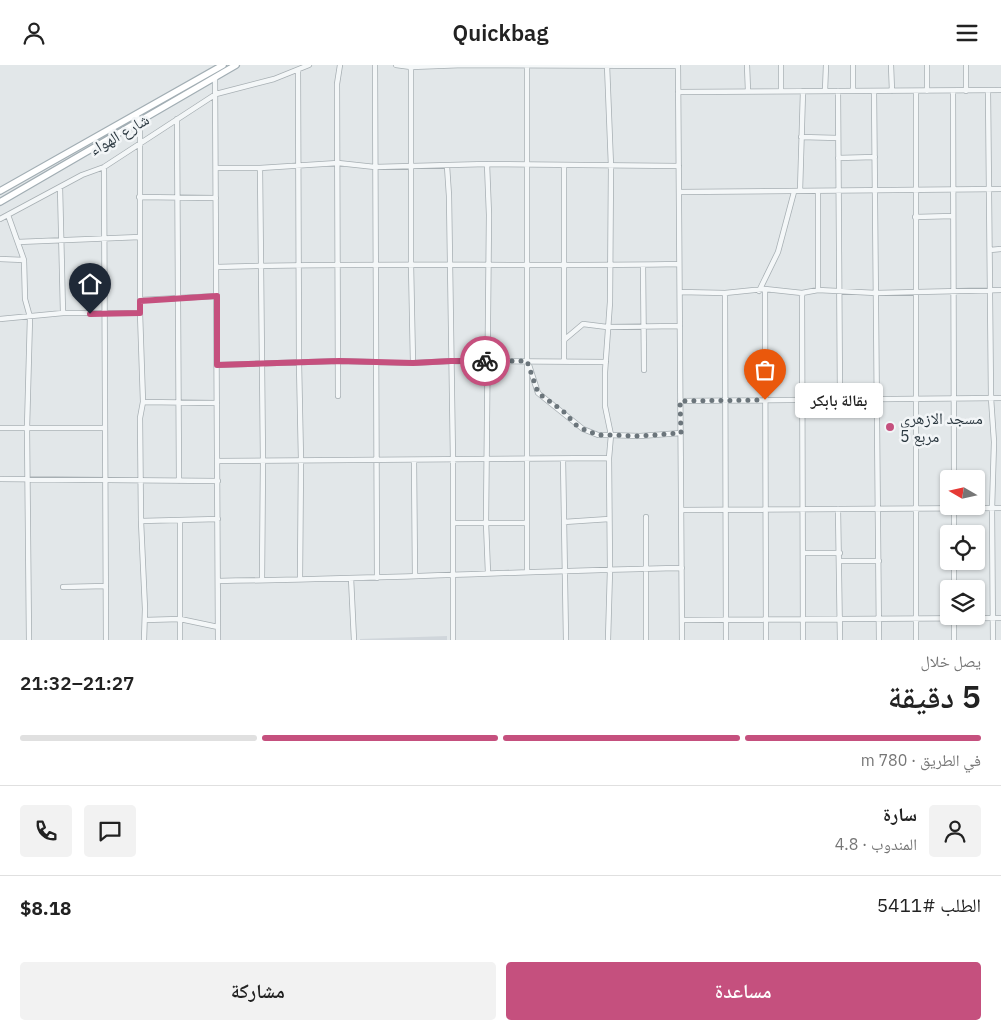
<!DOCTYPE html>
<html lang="ar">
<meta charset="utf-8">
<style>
body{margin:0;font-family:"IBM Plex Sans","Noto Naskh Arabic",sans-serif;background:#f2f2f2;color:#222;direction:rtl;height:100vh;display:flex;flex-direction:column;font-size:19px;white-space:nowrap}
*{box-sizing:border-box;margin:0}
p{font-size:16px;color:#767676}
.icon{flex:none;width:28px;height:28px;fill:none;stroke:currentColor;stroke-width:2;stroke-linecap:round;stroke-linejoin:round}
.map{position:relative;height:575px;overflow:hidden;direction:ltr}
.panel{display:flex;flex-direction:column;background:#fff;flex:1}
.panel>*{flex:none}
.needle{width:32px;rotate:279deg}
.fabs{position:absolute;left:940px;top:405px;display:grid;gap:10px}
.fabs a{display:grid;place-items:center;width:45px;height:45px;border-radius:5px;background:#fff;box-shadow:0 1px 4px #0004;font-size:25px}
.pin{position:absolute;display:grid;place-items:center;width:42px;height:42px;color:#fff;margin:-51px -21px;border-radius:50% 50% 50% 0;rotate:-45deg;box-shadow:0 0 5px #0007}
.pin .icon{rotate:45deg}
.courier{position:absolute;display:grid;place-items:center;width:50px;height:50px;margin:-25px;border:4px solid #c5507e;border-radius:50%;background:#fff;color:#222;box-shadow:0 1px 6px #0007}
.bubble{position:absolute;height:35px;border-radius:5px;background:#fff;box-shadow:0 1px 4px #0004;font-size:16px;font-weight:600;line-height:35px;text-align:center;direction:rtl}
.headline em{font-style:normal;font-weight:600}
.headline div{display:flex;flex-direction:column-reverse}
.headline{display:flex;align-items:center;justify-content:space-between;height:85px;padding:0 20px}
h1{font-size:32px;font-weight:600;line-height:38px}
.bar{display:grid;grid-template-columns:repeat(4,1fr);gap:8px 5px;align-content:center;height:60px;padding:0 20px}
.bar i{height:6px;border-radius:4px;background:#e0e0e0}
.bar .active{background:#c5507e}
.bar p{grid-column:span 4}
.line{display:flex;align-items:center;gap:12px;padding:0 20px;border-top:1px solid #e0e0e0}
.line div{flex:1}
.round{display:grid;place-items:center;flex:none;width:52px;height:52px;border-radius:5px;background:#f2f2f2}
.primary-button{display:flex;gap:10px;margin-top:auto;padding:10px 20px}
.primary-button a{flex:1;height:58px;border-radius:5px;background:#c5507e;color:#fff;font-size:20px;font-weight:600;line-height:58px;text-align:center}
.primary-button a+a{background:#f2f2f2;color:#222}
header{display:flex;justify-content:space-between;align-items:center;height:65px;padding:0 20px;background:#fff;font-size:22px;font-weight:600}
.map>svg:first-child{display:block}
.built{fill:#d0d6db}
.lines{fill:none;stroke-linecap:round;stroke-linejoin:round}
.minor-casing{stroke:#a7afb3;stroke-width:6}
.major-casing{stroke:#a2aeb4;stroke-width:8}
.minor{stroke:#f4f7f8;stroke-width:4.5}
.major{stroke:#fff;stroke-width:5.5}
.done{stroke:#6b757b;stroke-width:5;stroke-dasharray:0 9}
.route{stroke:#c5507e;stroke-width:6}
.poi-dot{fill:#c5507e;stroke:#f2f5f7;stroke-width:2}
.labels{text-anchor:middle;stroke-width:5;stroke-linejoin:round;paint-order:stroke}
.street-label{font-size:16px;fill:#2b3840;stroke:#f2f5f7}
.poi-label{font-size:16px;fill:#2b3840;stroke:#f2f5f7;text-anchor:start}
</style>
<header><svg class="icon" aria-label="menu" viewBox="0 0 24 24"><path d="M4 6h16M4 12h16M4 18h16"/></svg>Quickbag<svg class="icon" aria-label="person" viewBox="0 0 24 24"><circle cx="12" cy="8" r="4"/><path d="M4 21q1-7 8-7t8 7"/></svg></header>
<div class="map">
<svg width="1001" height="575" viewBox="0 0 1001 575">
<rect width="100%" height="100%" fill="#e2e7e9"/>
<path class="built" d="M447,571V575H360V574Z"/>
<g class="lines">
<g class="minor-casing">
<path id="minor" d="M375,0L377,513
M396,0L411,2L464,0L678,1
M527,0V506
M607,0L611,101L610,237L605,307V341L611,370L609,393L610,505L608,575
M678,0L682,575
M747,0L748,26
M853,0V26
M891,0L892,26
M966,0V26
M411,2V199L413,298
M298,5L299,298L301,395L300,513
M215,12L218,575
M781,26V0
M825,26L826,0
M838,26L840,334
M874,26L879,575
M916,26V575
M927,26V0
M953,26L954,414
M988,26L991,333L994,377L992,444L993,575
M678,27L1001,25
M136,49L140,58V248L143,337L140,353L141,456L145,544L144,575
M177,54L179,416
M801,72L838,73
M838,93L875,92
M447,101L449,131L453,395V575
M104,102L106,575
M216,103H260L338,98L375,102L487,99
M260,103L263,396L262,515
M60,122L63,248
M800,126L803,26
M818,126V225
M679,127L1001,124
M139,132L216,133
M8,150L24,195L25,234L30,252L27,363L29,575
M915,152L953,151
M0,154L82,110L104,102L216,29L274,14L309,0
M18,177L140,172
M990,185L1001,184
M0,194L24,195
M643,200L644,305
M217,202C371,197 525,202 679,199
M765,224L766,575
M759,226L778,187L794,127
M680,227L725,228L765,224L802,228L818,225L876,228L1001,225
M725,228L726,575
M802,228L803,575
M140,235L217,231
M0,254L63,248H140
M564,275L583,259L607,262L680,261
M564,296V100
M217,300L339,296L413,298L451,296L606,297
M529,300L538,328L583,364L598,370H608L640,371L681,368
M338,331L337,19L340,0
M680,336L1001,333
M143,337L217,338
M0,363H105
M563,394L566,575
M414,395L415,511
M217,396L609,393
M0,414L218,416
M954,443V469
M838,444L840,575
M681,445L1001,443
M180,455V575
M141,456L218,454
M564,457L609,454
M453,458H527
M803,488H840
M840,496H879
M954,496V524
M488,508L486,458L489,150L487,99L679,101
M351,513L354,575
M218,516C373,514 527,506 682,503
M63,522L106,521
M954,551V575
M145,555L180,554L218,562
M682,555L1001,553
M646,575V452"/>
</g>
<g class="major-casing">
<path id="major" d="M0,126L223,0
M0,137L236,0"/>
</g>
<use href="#minor" class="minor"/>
<use href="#major" class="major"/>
</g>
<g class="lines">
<path class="done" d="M485,296H527L538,328L563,346L576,360L583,364L598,370H608L640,371L681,368L680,336L765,335"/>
<path class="route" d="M90,249L140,248V236L217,231V300L339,296L413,298L451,296H485"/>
</g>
<circle class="poi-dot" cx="890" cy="362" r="5"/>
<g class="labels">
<g class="street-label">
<text transform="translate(119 69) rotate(-30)" y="6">شارع الهواء</text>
</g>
<g class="poi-label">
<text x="900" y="359">مسجد الازهري<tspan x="900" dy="18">مربع 5</tspan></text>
</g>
</g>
</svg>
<div class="fabs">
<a><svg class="needle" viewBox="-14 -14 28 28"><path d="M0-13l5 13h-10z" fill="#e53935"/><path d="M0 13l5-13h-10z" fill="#767676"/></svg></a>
<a><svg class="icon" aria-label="locate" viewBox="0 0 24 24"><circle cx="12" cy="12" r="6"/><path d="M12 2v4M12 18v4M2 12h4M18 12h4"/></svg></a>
<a><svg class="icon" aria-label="layers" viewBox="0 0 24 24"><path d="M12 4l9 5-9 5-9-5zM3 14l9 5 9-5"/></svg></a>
</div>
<div class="pin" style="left:765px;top:335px;background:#ea580c"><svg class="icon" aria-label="bag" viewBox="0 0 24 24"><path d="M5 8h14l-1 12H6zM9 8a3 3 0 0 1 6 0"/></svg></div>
<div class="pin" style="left:90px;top:249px;background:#1f2937"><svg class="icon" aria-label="home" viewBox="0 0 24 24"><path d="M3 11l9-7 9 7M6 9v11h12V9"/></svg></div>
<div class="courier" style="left:485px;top:296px"><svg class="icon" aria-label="bike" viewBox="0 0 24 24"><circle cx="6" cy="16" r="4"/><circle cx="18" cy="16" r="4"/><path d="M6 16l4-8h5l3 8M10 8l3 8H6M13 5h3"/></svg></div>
<div class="bubble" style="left:795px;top:318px;width:88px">بقالة بابكر</div>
</div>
<section class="panel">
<div class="headline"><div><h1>5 دقيقة</h1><p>يصل خلال</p></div><em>21:27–21:32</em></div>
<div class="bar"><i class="active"></i><i class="active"></i><i class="active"></i><i></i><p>في الطريق · 780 m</p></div>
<div class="line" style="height:90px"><a class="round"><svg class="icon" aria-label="person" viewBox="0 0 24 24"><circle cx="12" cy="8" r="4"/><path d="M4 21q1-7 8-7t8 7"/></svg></a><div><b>سارة</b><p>المندوب · 4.8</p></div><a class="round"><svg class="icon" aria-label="chat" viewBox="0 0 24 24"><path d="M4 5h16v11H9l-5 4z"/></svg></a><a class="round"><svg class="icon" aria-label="phone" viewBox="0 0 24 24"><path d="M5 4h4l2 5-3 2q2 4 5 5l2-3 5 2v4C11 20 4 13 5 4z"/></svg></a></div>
<div class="line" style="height:65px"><div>الطلب #5411</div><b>$8.18</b></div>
<div class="primary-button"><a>مساعدة</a><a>مشاركة</a></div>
</section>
